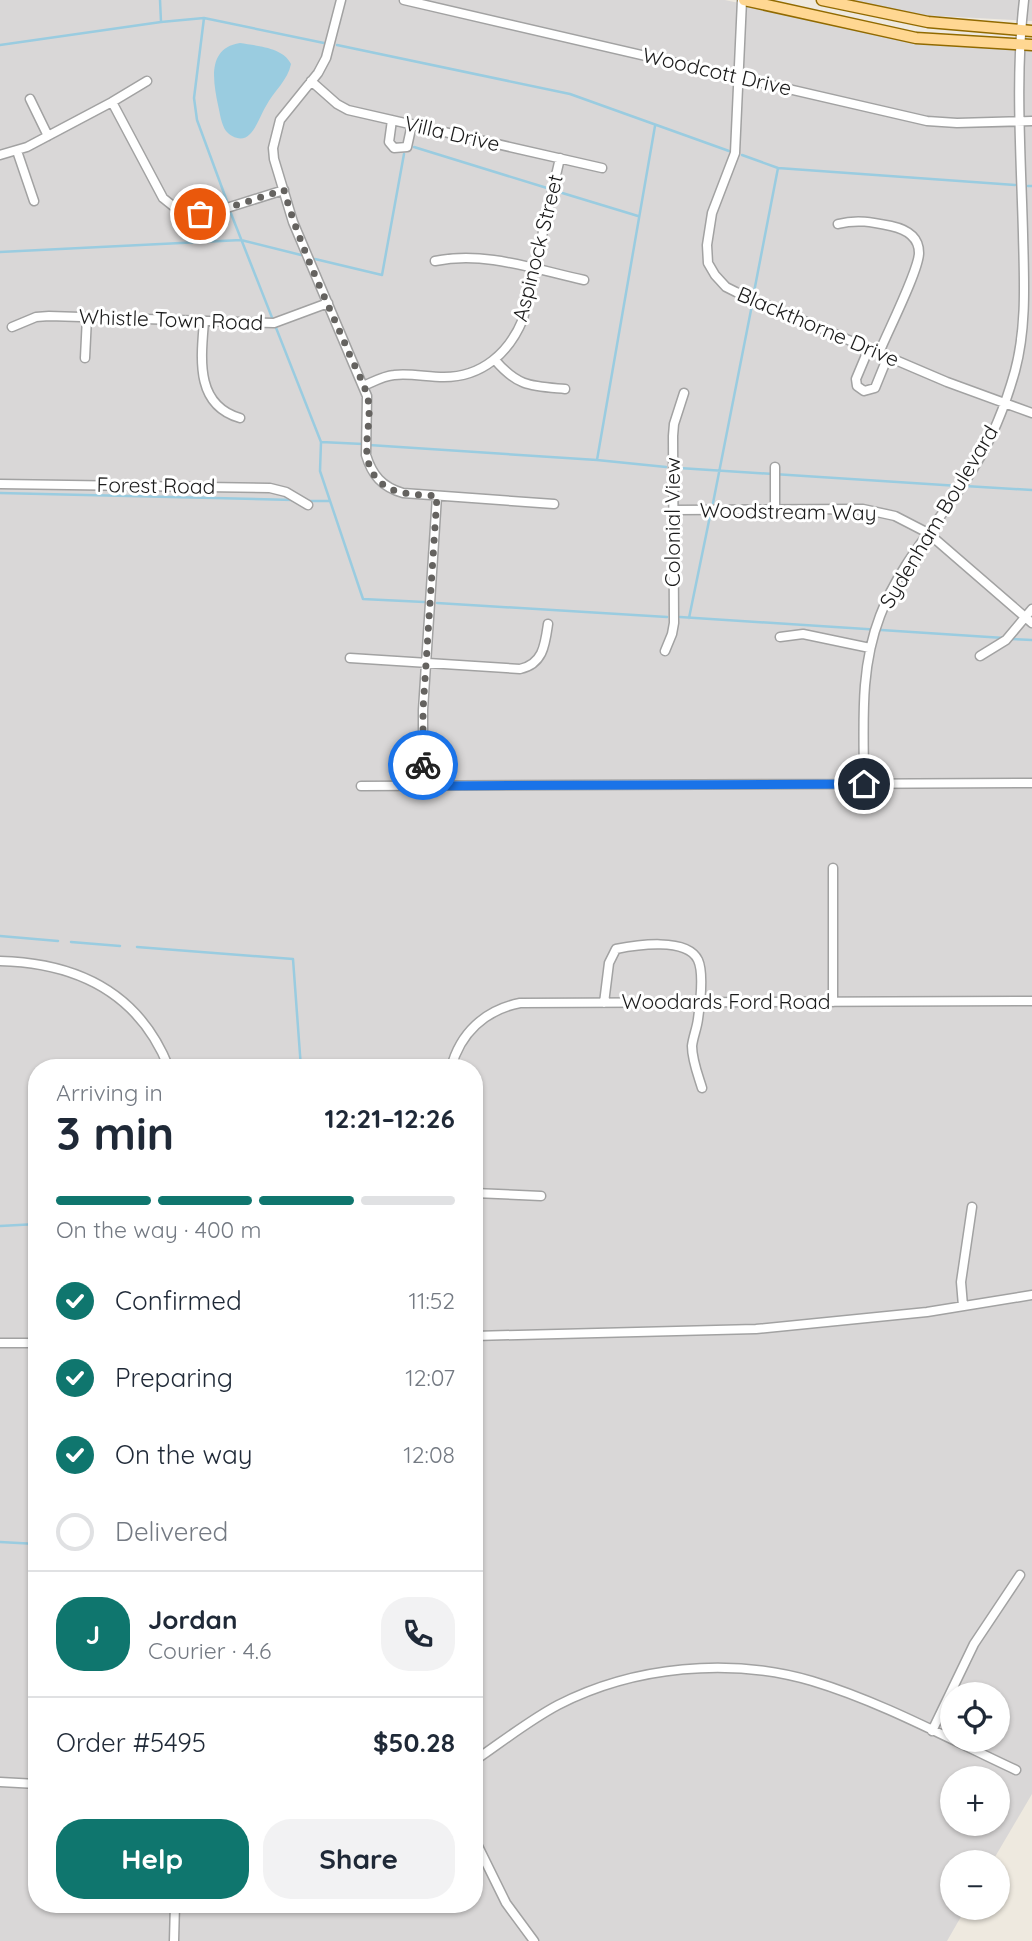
<!DOCTYPE html>
<meta charset="utf-8">
<style>
body{margin:0;font-family:Quicksand,sans-serif;background:#f2f2f3;color:#1f2937;height:100vh;display:flex;flex-direction:column;font-size:26px;white-space:nowrap}
*{box-sizing:border-box;margin:0}
p{font-size:23px;color:#747a83}
.icon{flex:none;width:38px;height:38px;fill:none;stroke:currentColor;stroke-width:2;stroke-linecap:round;stroke-linejoin:round}
.map{position:relative;flex:1;overflow:hidden}
.panel{position:absolute;left:28px;top:1059px;width:455px;height:854px;display:flex;flex-direction:column;background:#fff;border-radius:28px;box-shadow:0 2px 5px #0004}
.panel>*{flex:none}
.tools{position:absolute;left:940px;top:1682px;display:grid;gap:14px}
.tools a{display:grid;place-items:center;width:70px;height:70px;border-radius:50%;background:#fff;box-shadow:0 2px 5px #0004;font-size:35px}
.pin{position:absolute;display:grid;place-items:center;width:60px;height:60px;color:#fff;margin:-30px;border:4px solid #fff;border-radius:50%;box-shadow:0 2px 7px #0007}
.courier{position:absolute;display:grid;place-items:center;width:70px;height:70px;margin:-35px;border:5px solid #1a73e8;border-radius:50%;background:#fff;color:#222;box-shadow:0 2px 9px #0007}
.summary em{font-style:normal;font-weight:800}
.summary div{display:flex;flex-direction:column-reverse}
.summary{display:flex;align-items:center;justify-content:space-between;height:119px;padding:0 28px}
h1{font-size:46px;font-weight:800;line-height:52px}
.bar{display:grid;grid-template-columns:repeat(4,1fr);gap:10px 7px;align-content:center;height:84px;padding:0 28px}
.bar i{height:9px;border-radius:5px;background:#e0e1e3}
.bar .on{background:#0f766e}
.bar p{grid-column:span 4}
.line{display:flex;align-items:center;gap:18px;padding:0 28px;border-top:2px solid #e0e1e3}
.line div{flex:1}
.round{display:grid;place-items:center;flex:none;width:74px;height:74px;border-radius:28px;background:#f2f2f3}
ol{padding:0 28px;list-style:none}
li{display:flex;align-items:center;gap:21px;height:77px}
li p{margin-inline-start:auto}
li .icon{padding:7px;border-radius:50%;background:#0f766e;color:#fff;stroke-width:4}
li:last-child{color:#747a83}
li i{width:38px;height:38px;border:4px solid #e0e1e3;border-radius:50%}
.action{display:flex;gap:14px;margin-top:auto;padding:14px 28px}
.action a{flex:1;height:80px;border-radius:28px;background:#0f766e;color:#fff;font-size:28px;font-weight:800;line-height:80px;text-align:center}
.action a+a{background:#f2f2f3;color:#1f2937}
.map>svg:first-child{display:block}
.residential{fill:#d9d7d7;fill-rule:evenodd}
.water{fill:#9acce0}
.lines{fill:none;stroke-linecap:round;stroke-linejoin:round}
.stream{stroke:#9acce0;stroke-width:2.5}
.minor-casing{stroke:#a2a2a2;stroke-width:11}
.major-casing{stroke:#916a00;stroke-width:13}
.minor{stroke:#fff;stroke-width:8}
.major{stroke:#ffd792;stroke-width:10}
.done{stroke:#656360;stroke-width:7;stroke-dasharray:0 12.6}
.route{stroke:#1a73e8;stroke-width:9}
.labels{text-anchor:middle;stroke-width:6;stroke-linejoin:round;paint-order:stroke}
.street-label{font-size:21px;fill:#1b1b1b;stroke:#fff}
</style>
<div class="map">
<svg width="1032" height="1941" viewBox="0 0 1032 1941">
<rect width="100%" height="100%" fill="#eee9df"/>
<path class="residential" d="M0,0H725L922,43L1032,50V1794L992,1862H952V1908H966L947,1941H0ZM37,1068H474V1904H37ZM952,1694H998V1740H952ZM952,1778H998V1824H952Z
M852,0H1032V21L920,15Z"/>
<path class="water" d="M240,43C257,46 283,47 291,64C288,80 274,91 266,106C261,114 257,127 250,134C243,142 232,138 226,131C221,124 220,113 218,105C213,81 207,48 240,43Z"/>
<g class="lines">
<path class="stream" d="M160,0L161,22
M204,18L194,98L197,120L228,204
M0,45L161,22L204,18L324,43
M337,45L570,94L729,151
M414,147L547,188
M742,155L778,168L1015,185
M1028,186H1032
M559,192L638,216
M230,211L321,442L320,471L363,599L424,602
M0,252L241,240L301,255
M315,259L382,275L404,154
M754,292L778,168
M321,442L363,444
M369,445L597,460L666,467
M597,460L655,126
M679,468L959,486
M965,486L1032,490
M0,493L294,500
M308,501H329
M713,503L752,305
M437,603L667,617
M680,617L1004,638
M689,618L710,516
M1011,639L1032,640
M0,936L58,941
M71,942L120,946
M137,947L293,959L301,1068
M0,1226L37,1224
M0,1542L37,1544"/>
<g class="minor-casing">
<path id="minor" d="M341,0L326,58L318,73L280,120L273,148L274,159L293,222L367,396L366,455C372,475 382,487 403,493L554,504
M404,0L927,121L957,123L1032,121
M742,0L735,153L712,213L707,245L708,263L715,275L726,287L736,292L947,382L1032,413
M311,81L337,104L348,110L602,168
M30,99L48,136
M112,102L163,198L178,210L200,214L214,212L284,190
M392,120L389,142L394,148L407,147L412,124
M17,151L34,201
M0,155L27,147L112,102L147,81
M838,224C857,219 872,222 891,226C905,229 919,236 919,253C919,270 887,333 879,353
M435,261C486,251 533,269 584,280
M204,321C201,359 195,405 240,418
M12,327L36,317L49,316L274,323L328,303
M869,348L856,379L857,386L864,391L875,388L888,356
M85,358L87,317
M495,360C518,387 531,386 565,389
M363,386C373,382 383,376 394,375C410,373 427,377 444,377C482,377 509,353 523,319L560,158
M0,484L270,488L286,492L308,505
M775,509V467
M673,510L863,509L895,516L928,533L1032,623
M780,637L803,634L870,648
M665,651L672,634L674,623L673,436L674,424L684,393
M980,656L1006,640L1032,609
M350,658L520,669C543,664 545,645 548,624
M864,784C864,727 859,670 880,616C901,559 946,515 976,464C994,435 1006,403 1015,371C1027,326 1024,279 1023,234C1021,156 1015,77 1024,0
M361,786L1032,783
M423,786V710L437,496
M0,961C77,963 139,992 169,1068
M833,1002V868
M604,1003L609,963L616,949C636,945 687,937 698,960C704,973 700,1005 698,1019C697,1028 693,1037 692,1046C692,1060 698,1075 702,1088
M451,1068C460,1033 485,1010 520,1003L1032,1001
M474,1193L541,1196
M963,1306L961,1282L972,1207
M474,1336L756,1329L927,1312L1032,1295
M0,1343H37
M932,1731L974,1644L1020,1575
M474,1761C502,1742 528,1721 558,1705C634,1666 730,1657 812,1681C882,1702 949,1739 1016,1770
M0,1782L37,1784
M474,1838L506,1903L534,1941
M174,1941L175,1904"/>
</g>
<g class="major-casing">
<path id="major" d="M744,0L916,38L1032,45
M822,0L928,22L1032,31"/>
</g>
<use href="#minor" class="minor"/>
<use href="#major" class="major"/>
</g>
<g class="lines">
<path class="done" d="M200,214L214,212L284,190C299,244 324,295 346,346C352,362 362,378 367,395C375,423 356,454 377,479C392,496 416,494 437,496L423,710V765"/>
<path class="route" d="M423,765V786L864,784"/>
</g>
<g class="labels">
<g class="street-label">
<text transform="translate(717 72) rotate(13)" y="7">Woodcott Drive</text>
<text transform="translate(452 134) rotate(13)" y="7">Villa Drive</text>
<text transform="translate(538 248) rotate(-76)" y="7">Aspinock Street</text>
<text transform="translate(171 320) rotate(2)" y="7">Whistle Town Road</text>
<text transform="translate(818 327) rotate(23)" y="7">Blackthorne Drive</text>
<text transform="translate(156 486) rotate(1)" y="7">Forest Road</text>
<text transform="translate(788 512) rotate(1)" y="7">Woodstream Way</text>
<text transform="translate(939 517) rotate(-59)" y="7">Sydenham Boulevard</text>
<text transform="translate(673 522) rotate(-90)" y="7">Colonial View</text>
<text x="726" y="1009">Woodards Ford Road</text>
</g>
</g>
</svg>
<div class="tools">
<a><svg class="icon" aria-label="locate" viewBox="0 0 24 24"><circle cx="12" cy="12" r="6"/><path d="M12 2v4M12 18v4M2 12h4M18 12h4"/></svg></a>
<a>+</a>
<a>−</a>
</div>
<div class="pin" style="left:200px;top:214px;background:#ea580c"><svg class="icon" aria-label="bag" viewBox="0 0 24 24"><path d="M5 8h14l-1 12H6zM9 8a3 3 0 0 1 6 0"/></svg></div>
<div class="pin" style="left:864px;top:784px;background:#1f2937"><svg class="icon" aria-label="home" viewBox="0 0 24 24"><path d="M3 11l9-7 9 7M6 9v11h12V9"/></svg></div>
<div class="courier" style="left:423px;top:765px"><svg class="icon" aria-label="bike" viewBox="0 0 24 24"><circle cx="6" cy="16" r="4"/><circle cx="18" cy="16" r="4"/><path d="M6 16l4-8h5l3 8M10 8l3 8H6M13 5h3"/></svg></div>
<section class="panel">
<div class="summary"><div><h1>3 min</h1><p>Arriving in</p></div><em>12:21–12:26</em></div>
<div class="bar"><i class="on"></i><i class="on"></i><i class="on"></i><i></i><p>On the way · 400 m</p></div>
<ol>
<li><svg class="icon" aria-label="check" viewBox="0 0 24 24"><path d="M5 12l5 5 9-10"/></svg>Confirmed<p>11:52</p></li>
<li><svg class="icon" aria-label="check" viewBox="0 0 24 24"><path d="M5 12l5 5 9-10"/></svg>Preparing<p>12:07</p></li>
<li><svg class="icon" aria-label="check" viewBox="0 0 24 24"><path d="M5 12l5 5 9-10"/></svg>On the way<p>12:08</p></li>
<li><i></i>Delivered</li>
</ol>
<div class="line" style="height:126px"><b class="round" style="background:#0f766e;color:#fff">J</b><div><b>Jordan</b><p>Courier · 4.6</p></div><a class="round"><svg class="icon" aria-label="phone" viewBox="0 0 24 24"><path d="M5 4h4l2 5-3 2q2 4 5 5l2-3 5 2v4C11 20 4 13 5 4z"/></svg></a></div>
<div class="line" style="height:91px"><div>Order #5495</div><b>$50.28</b></div>
<div class="action"><a>Help</a><a>Share</a></div>
</section>
</div>
